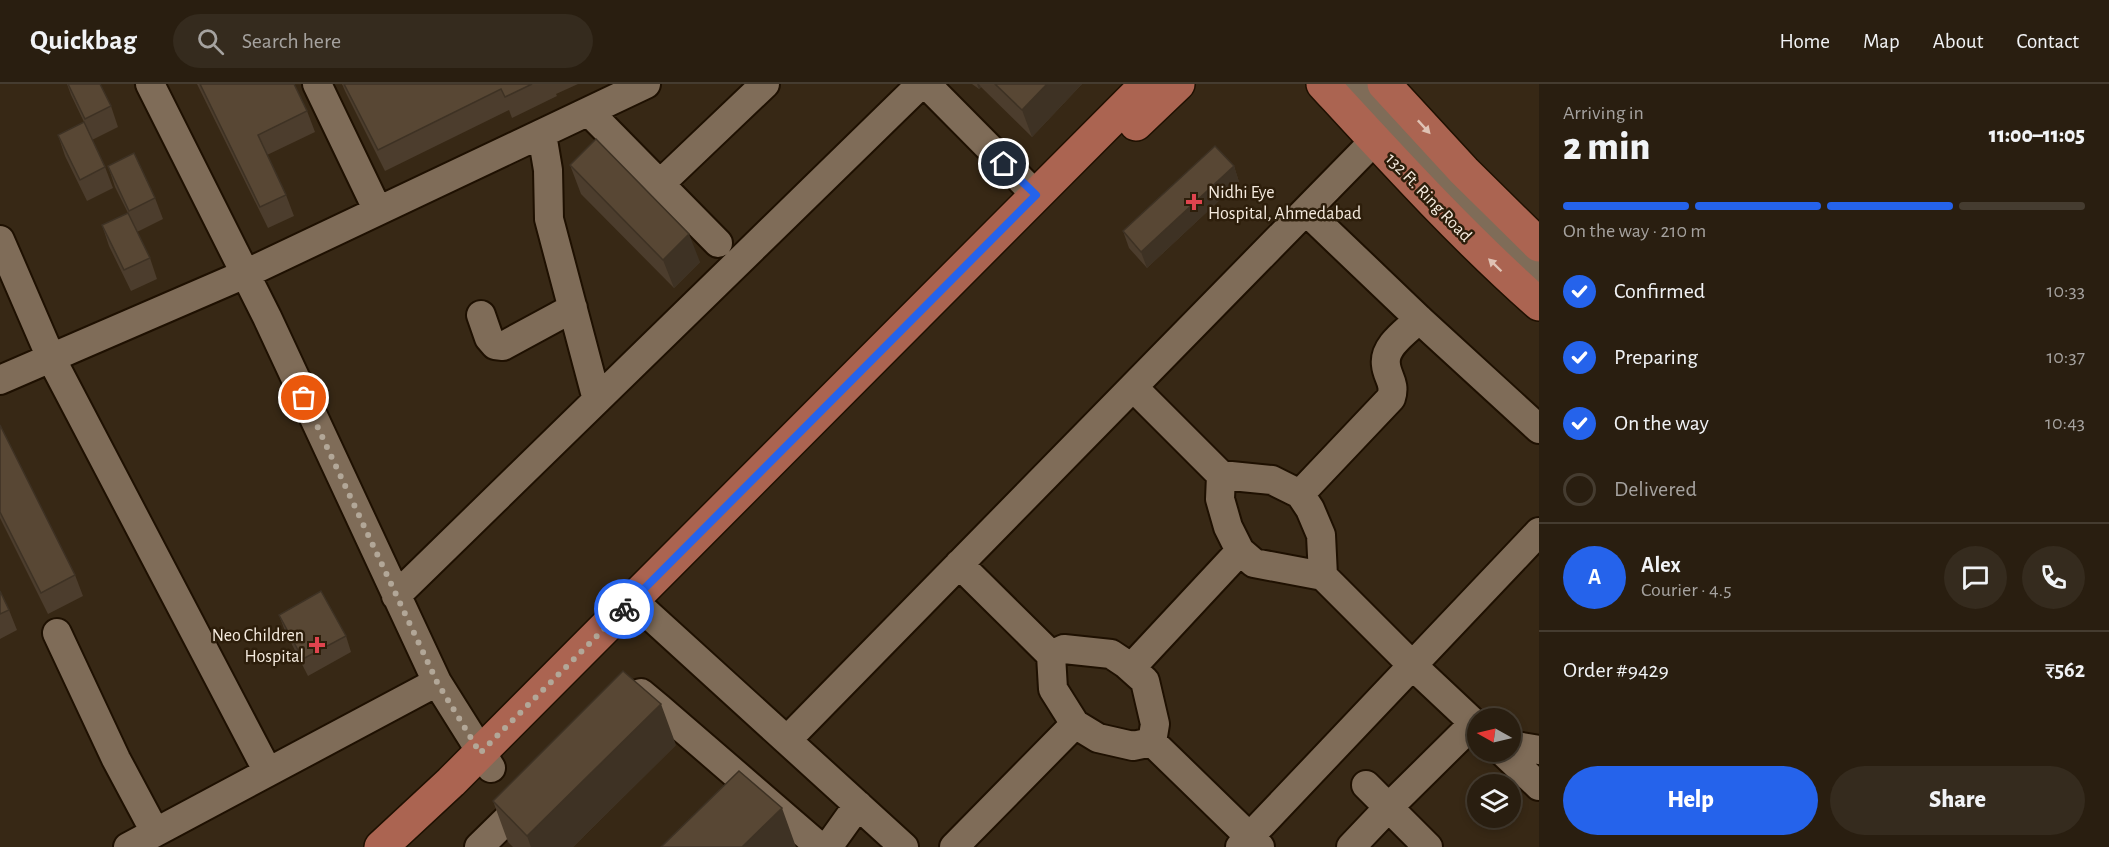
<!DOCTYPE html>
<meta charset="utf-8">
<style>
body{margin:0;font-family:"Alegreya Sans",sans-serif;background:#352b1e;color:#f1f3f6;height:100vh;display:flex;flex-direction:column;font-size:22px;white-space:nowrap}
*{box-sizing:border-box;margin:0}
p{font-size:20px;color:#a5a29f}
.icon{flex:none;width:33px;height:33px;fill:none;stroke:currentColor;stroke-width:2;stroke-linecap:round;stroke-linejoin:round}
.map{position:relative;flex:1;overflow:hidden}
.panel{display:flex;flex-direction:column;background:#291e10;width:570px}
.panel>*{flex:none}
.needle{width:39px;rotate:278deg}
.buttons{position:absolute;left:1467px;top:624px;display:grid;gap:12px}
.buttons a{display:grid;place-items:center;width:54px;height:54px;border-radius:50%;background:#291e10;box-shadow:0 3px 9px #0003,0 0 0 2px #453c30;font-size:30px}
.pin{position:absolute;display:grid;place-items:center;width:51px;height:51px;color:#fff;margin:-26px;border:3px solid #fff;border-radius:50%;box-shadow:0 2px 6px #0007}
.courier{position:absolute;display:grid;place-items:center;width:60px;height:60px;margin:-30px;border:4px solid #2563eb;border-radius:50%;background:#fff;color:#222;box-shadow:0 2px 8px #0007}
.summary em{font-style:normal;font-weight:800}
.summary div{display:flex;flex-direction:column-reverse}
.summary{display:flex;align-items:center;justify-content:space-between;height:102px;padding:0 24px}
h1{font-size:39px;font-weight:800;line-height:45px}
.bar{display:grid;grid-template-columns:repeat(4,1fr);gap:9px 6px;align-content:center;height:72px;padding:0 24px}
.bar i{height:8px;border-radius:4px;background:#453c30}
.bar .on{background:#2563eb}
.bar p{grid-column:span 4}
.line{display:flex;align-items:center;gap:15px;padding:0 24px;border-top:2px solid #453c30}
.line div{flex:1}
.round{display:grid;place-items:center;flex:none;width:63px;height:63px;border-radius:32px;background:#352b1e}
ol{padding:0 24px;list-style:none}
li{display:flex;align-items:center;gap:18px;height:66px}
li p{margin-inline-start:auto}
li .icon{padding:6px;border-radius:50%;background:#2563eb;color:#fff;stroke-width:4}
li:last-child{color:#a5a29f}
li i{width:33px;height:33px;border:3px solid #453c30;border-radius:50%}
.action{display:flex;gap:12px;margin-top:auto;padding:12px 24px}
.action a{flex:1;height:69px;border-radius:36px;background:#2563eb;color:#fff;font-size:24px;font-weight:800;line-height:69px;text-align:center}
.action a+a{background:#352b1e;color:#f1f3f6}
header{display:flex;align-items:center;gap:36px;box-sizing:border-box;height:84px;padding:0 30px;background:#291e10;border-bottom:2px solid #453c30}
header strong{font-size:28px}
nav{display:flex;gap:33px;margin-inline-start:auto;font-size:21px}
.search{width:420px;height:54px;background:#352b1e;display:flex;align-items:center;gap:15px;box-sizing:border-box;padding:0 21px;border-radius:33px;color:#a5a29f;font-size:22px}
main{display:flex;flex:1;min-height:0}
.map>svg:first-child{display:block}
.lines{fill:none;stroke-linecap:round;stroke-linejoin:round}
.minor-casing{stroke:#1e1001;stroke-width:32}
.major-casing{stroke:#1e1001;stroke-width:36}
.minor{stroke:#7f6c58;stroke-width:28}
.major{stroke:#ab6451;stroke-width:33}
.wall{fill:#4c3d2d}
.shaded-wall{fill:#3e3224}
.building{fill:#584734;stroke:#3e3224;stroke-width:1.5}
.oneway{fill:#dfc2b4}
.done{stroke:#b2a798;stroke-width:6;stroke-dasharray:0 10.8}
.route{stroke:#2563eb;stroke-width:8}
.health-dot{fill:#e0444e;stroke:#2d1e0b;stroke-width:2}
.labels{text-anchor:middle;stroke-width:5;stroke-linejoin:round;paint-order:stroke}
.poi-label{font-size:18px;fill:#f5ebdf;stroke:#2d1e0b;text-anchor:start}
.street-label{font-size:18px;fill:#f5ebdf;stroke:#2d1e0b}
</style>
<header>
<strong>Quickbag</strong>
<div class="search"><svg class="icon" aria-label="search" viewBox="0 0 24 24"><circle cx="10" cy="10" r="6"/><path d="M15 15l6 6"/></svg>Search here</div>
<nav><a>Home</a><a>Map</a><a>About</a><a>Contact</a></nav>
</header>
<main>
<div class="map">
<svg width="1539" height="763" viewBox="0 0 1539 763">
<rect width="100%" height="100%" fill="#372815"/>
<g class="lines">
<g class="minor-casing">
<path id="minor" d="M150,0L267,233L437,598L491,684
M317,0L378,127
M926,0L1036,111
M1351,0C1410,68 1473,132 1539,193
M589,28L718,159
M542,50L548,86L549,135L597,316
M660,100L765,0
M1306,127L1419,235L1539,345
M0,156L51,274L268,688
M481,231L489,254L495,261L503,262L573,224
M0,296L245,190L646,0
M1133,303L1221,391L1272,396L1300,410L1310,425L1321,451L1323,492
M1221,391L1220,415L1228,443L1240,467L1254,479L1323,492L1412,581L1478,643
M1300,410L1391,314C1396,299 1387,293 1386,281C1383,262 1407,247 1419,235
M959,480L1051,571L1053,605L1075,640L1098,654L1133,662L1152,658L1260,763
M396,512L921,0
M631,518L647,529L904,763
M57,549L116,675L155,748
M1051,571L1064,565L1111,570L1126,580L1145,597L1155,640L1152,658
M1131,584L1240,467
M632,612L641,609L659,624L820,763
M787,656L1375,56
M1510,661L1539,666
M1503,668L1539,702
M1366,701L1428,763
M128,763L437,598
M479,763L529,714
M828,763L858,721
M954,763L1075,640
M1240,763L1539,448
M1351,763L1388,724L1474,639"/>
</g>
<g class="major-casing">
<path id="major" d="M1323,0C1393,76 1462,152 1539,220
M1384,0L1464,87L1539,161
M1136,40L1178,0
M381,763L451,698L1147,0"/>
</g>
<use href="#minor" class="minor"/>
<use href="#major" class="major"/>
</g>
<path class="wall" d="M67,0H100L111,22L118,43L92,56L105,83L113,104L87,117L65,72L58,51L84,38L71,11Z
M197,0H294L307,27L315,48L267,71L286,111L294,132L268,144Z
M342,0H578L556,10L557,12L512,34L509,26L385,87L345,7Z
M972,0H1082L1032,53L981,3L979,5Z
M570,81L700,178L674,204L581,110Z
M108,82L155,114L163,135L137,148L150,174L157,195L131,207L109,162L102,141L128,129L115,103Z
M1234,82L1239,98L1147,184L1129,164L1123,147Z
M0,341L75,491L83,512L48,530L0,434Z
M0,507L9,526L17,546L0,555Z
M279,531L346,552L351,568L308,592L285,547Z
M676,661L573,763H513L508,758L493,717Z"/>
<path class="shaded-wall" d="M977,0H979L981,3L979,5Z
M1047,0H1082L1032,53L1022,26Z
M1234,82L1239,98L1147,184L1141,168Z
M689,150L700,178L674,204L663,176Z
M661,620L676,661L573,763H531L527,752Z
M782,724L796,763H742Z"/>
<path class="building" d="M68,0H100L111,22L85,35Z
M200,0H294L307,27L258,51L286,111L260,123Z
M344,0H532L505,13L501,5L378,66Z
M995,0H1047L1022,26Z
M84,38L105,83L80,96L58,51Z
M596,55L689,150L663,176L570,81Z
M1215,62L1234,82L1141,168L1123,147Z
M134,69L155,114L129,127L108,82Z
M128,129L150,174L124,186L102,141Z
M0,341L75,491L41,509L0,428Z
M0,507L9,526L0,530Z
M321,507L346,552L303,575L279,531Z
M623,587L661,620L527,752L493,717Z
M739,687L782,724L742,763H661Z"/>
<defs><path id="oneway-solid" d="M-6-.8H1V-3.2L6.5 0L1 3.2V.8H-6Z" transform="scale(1.5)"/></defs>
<g class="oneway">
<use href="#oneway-solid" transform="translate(1424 43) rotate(47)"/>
<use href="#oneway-solid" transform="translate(1495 181) rotate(-136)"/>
</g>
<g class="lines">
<path class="done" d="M304,314L437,598L480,669L624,525"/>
<path class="route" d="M624,525L1036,111L1004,80"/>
</g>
<g class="health-dot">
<path d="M1191 109h6v6h6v6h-6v6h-6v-6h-6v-6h6z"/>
<path d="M314 552h6v6h6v6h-6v6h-6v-6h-6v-6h6z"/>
</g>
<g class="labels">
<g class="poi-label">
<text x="1208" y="114">Nidhi Eye<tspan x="1208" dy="21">Hospital, Ahmedabad</tspan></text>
<text x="304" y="557" text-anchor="end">Neo Children<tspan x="304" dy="21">Hospital</tspan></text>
</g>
<g class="street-label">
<text transform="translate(1429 113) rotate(46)" y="6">132 Ft. Ring Road</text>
</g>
</g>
</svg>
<div class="buttons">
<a><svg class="needle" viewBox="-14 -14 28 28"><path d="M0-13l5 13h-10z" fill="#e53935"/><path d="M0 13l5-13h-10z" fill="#a5a29f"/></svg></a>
<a><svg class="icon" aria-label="layers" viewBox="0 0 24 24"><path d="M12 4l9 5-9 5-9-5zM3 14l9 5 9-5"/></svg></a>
</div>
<div class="pin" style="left:304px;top:314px;background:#ea580c"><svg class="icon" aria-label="bag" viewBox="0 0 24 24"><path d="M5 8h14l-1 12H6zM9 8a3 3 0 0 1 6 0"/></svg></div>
<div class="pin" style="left:1004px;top:80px;background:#1f2937"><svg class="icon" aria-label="home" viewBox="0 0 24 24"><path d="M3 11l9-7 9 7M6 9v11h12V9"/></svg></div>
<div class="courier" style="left:624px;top:525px"><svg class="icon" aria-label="bike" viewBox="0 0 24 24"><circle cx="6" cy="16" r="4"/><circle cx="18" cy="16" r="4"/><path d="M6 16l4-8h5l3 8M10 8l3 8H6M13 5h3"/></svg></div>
</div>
<section class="panel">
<div class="summary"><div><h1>2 min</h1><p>Arriving in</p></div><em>11:00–11:05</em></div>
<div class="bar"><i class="on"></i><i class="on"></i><i class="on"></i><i></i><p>On the way · 210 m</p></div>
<ol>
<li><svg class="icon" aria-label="check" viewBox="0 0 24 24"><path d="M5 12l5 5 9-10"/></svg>Confirmed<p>10:33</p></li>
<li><svg class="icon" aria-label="check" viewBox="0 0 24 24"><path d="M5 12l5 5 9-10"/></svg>Preparing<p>10:37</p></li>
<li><svg class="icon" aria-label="check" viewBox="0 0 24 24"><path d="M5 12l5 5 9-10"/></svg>On the way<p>10:43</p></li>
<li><i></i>Delivered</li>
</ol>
<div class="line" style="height:108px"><b class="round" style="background:#2563eb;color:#fff">A</b><div><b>Alex</b><p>Courier · 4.5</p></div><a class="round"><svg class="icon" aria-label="chat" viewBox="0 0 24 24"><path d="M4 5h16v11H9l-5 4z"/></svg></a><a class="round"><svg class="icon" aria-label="phone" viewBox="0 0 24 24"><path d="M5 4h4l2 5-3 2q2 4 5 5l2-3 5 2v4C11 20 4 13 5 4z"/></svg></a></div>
<div class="line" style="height:78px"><div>Order #9429</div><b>₹562</b></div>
<div class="action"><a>Help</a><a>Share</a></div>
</section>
</main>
